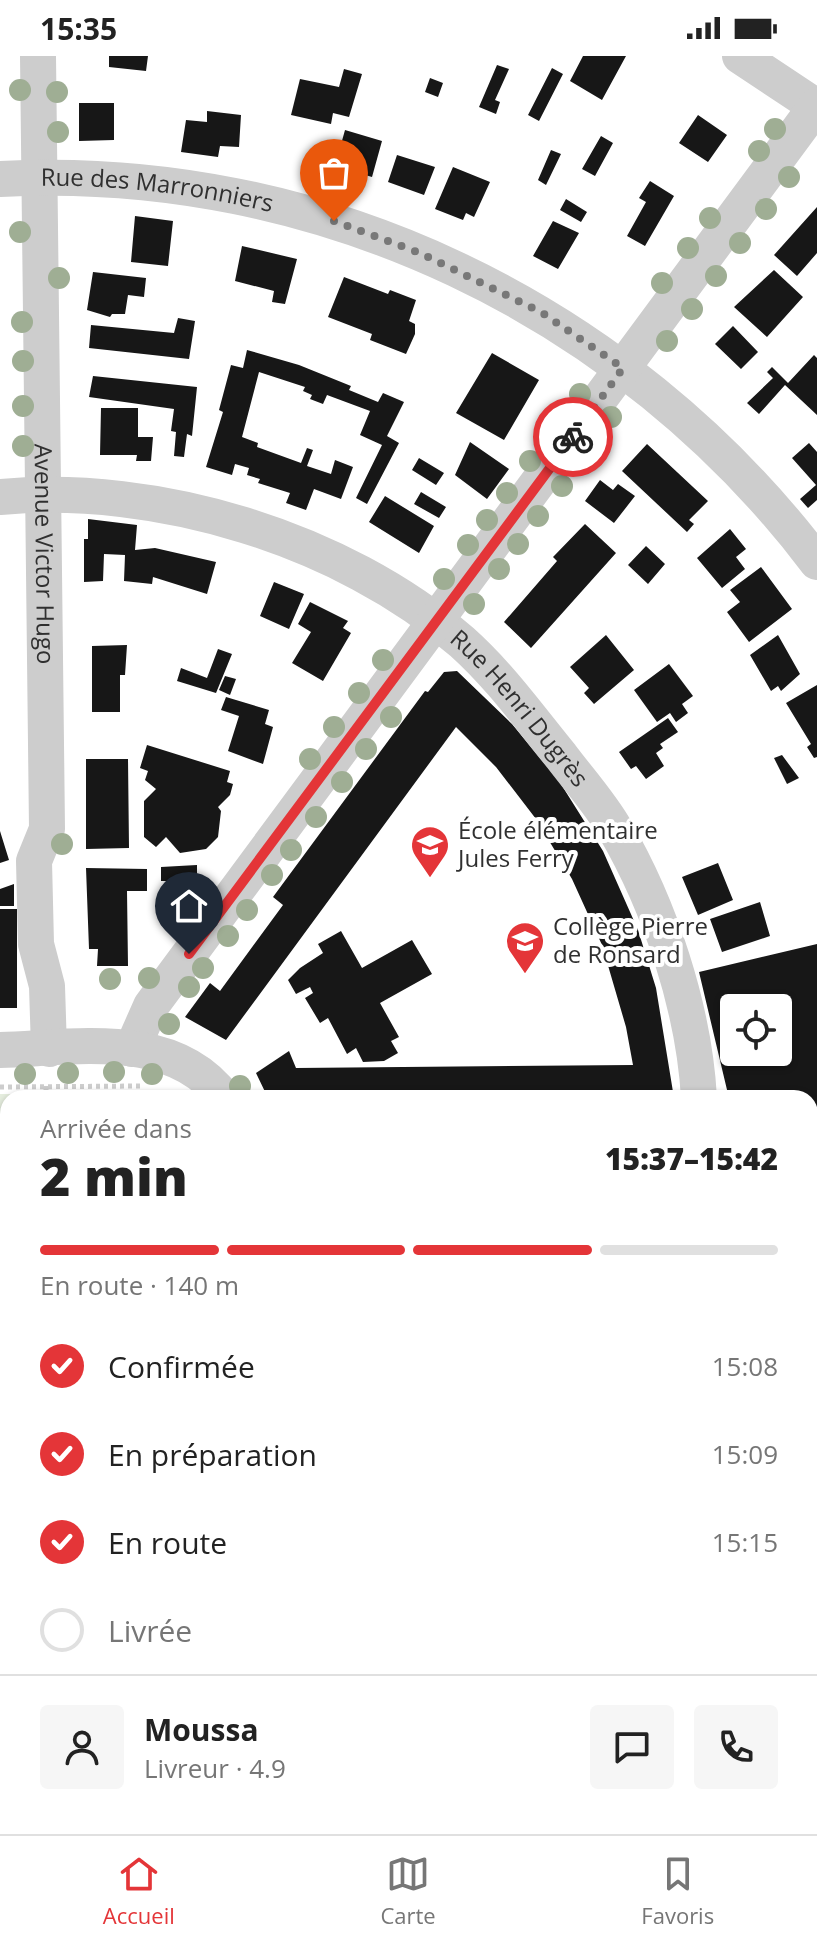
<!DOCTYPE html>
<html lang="fr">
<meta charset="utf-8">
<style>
body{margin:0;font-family:"Open Sans",sans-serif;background:#f6f6f6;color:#222;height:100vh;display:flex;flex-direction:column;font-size:30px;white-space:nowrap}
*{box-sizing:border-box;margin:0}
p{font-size:26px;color:#767676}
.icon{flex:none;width:44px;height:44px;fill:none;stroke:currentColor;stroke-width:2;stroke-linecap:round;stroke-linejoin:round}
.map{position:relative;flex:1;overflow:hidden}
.panel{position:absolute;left:0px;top:1034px;width:818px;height:744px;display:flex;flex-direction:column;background:#fff;border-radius:24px 24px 0 0;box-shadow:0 2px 6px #0004}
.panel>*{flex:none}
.buttons{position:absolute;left:720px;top:938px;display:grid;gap:16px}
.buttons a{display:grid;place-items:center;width:72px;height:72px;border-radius:8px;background:#fff;box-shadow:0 2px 6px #0004;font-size:40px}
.pin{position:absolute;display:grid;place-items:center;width:68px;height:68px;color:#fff;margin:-82px -34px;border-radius:50% 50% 50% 0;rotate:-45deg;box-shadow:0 0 8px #0007}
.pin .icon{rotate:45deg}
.courier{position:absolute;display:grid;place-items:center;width:80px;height:80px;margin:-40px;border:6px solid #e43538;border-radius:50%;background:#fff;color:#222;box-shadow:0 2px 10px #0007}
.summary em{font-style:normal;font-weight:800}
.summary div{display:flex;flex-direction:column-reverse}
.summary{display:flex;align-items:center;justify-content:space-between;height:136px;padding:0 40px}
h1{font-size:52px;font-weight:800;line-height:60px}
.bar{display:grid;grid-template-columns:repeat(4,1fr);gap:12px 8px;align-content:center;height:96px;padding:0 40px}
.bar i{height:10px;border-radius:6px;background:#e0e0e0}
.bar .on{background:#e43538}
.bar p{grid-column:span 4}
.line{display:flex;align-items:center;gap:20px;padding:0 40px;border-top:2px solid #e0e0e0}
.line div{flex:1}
.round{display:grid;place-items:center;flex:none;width:84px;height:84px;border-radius:8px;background:#f6f6f6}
ol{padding:0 40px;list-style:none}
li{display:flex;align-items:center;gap:24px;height:88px}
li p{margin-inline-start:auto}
li .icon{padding:8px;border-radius:50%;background:#e43538;color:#fff;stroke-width:4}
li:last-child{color:#767676}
li i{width:44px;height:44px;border:4px solid #e0e0e0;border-radius:50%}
.status{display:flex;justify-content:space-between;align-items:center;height:56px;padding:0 40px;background:#fff;direction:ltr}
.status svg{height:22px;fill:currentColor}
.menu{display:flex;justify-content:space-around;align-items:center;height:112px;border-top:2px solid #e0e0e0;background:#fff;font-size:22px;color:#767676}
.menu a{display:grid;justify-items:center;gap:4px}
.menu .on{color:#e43538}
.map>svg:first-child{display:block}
.green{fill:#e5edde}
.building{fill:#171717;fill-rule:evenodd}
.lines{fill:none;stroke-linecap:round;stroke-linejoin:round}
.path{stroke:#cdcdcd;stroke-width:5;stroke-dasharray:4 4;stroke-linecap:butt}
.minor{stroke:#cdcdcd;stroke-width:36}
.tree{fill:#9fae94}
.done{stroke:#787878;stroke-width:8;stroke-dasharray:0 14.4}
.route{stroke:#e43538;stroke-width:10}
.labels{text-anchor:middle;stroke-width:8;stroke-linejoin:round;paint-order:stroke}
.street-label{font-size:24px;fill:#303030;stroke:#fff}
.poi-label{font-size:24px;fill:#303030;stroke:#fff;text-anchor:start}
</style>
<div class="status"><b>15:35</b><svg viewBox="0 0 49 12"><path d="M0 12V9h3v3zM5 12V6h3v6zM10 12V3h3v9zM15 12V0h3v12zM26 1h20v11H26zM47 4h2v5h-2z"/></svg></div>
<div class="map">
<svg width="817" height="1778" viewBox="0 0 817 1778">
<rect width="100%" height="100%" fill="#fff"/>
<path class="green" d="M0,1038H35V1042H8V1147H0Z"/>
<path class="building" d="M109,0H148L146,15L109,11Z
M583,0H626L602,44L570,25Z
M497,9L509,13L495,44L500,46L496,58L479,51Z
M552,12L563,18L539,65L528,59Z
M344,13L362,18L349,61L333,57L331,68L291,59L300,23L339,31Z
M430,22L443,27L438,41L425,36Z
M79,47H114V84L79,85Z
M207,55L241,59L239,91L220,90L218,101L181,96L186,64L207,66Z
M698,59L727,79L708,106L679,87Z
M345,74L382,85L372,121L335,110Z
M601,80L613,87L595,120L582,113Z
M551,94L561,98L546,129L538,124Z
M397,99L435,111L424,139L388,126Z
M453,111L490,126L474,161L466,157L463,164L435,153Z
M650,125L674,140L645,190L627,180L646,146L639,142Z
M566,143L587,156L581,166L560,154Z
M817,151V197L797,220L774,199Z
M135,160L173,165L168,210L131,206Z
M553,165L579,177L558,213L533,200Z
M242,190L297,203L285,248L272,246L274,235L235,225Z
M774,214L803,241L767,281L734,251Z
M93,216L146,222L144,241L128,239L125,258H112L110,261L87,254Z
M344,221L388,238L390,234L416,244L409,265L415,268V278L406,298L370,284L372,278L328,261Z
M178,262L195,265L189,303L89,292L91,269L174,277Z
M733,270L758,296L741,313L715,288Z
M247,294L299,309L351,330L349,334L378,346L383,337L404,346L387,380L399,387L367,448L356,442L382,389L360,379L370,355L327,339L323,348L310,343L312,339L303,335L305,331L259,316L242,381L258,387L257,391L301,407L307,392L313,394L307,410L331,418L335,404L353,411L341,443L314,433L306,454L286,447L290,437L258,427L260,423L247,419L249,412L235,408L232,419L206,411L223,356L219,354L231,309L243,312Z
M492,297L539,324L504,384L456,357Z
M814,299L817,302V359L785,329L759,358L747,347L773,322L767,316L772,311L788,327Z
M93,320L197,331L192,380L187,378L184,401L174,400L176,376L171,375L174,353L89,341Z
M101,352H138V381H153L151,405H136L137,399H100Z
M470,386L509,413L487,443L455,419Z
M809,387L817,396V444L808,452L800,443L816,429L792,402Z
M647,388L708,445L689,464L694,468L687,476L622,415Z
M419,402L444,417L436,429L412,414Z
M600,424L613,434L618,428L635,440L614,467L585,445Z
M421,436L446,451L439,462L414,448Z
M385,440L434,470L419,497L369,466Z
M88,463L137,469L135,494L155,492L216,506L207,538L153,521L152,528L124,525L125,499L104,498L103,525L84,526V483H88Z
M585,468L616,497L531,592L504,566L557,505L553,501Z
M730,473L746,493L736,501L745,513L722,532L697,502Z
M646,490L665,508L648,528L628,509Z
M761,511L792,553L749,586L727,556L740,546L730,534Z
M274,526L304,538L289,573L260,560Z
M310,546L348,565L343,572L351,577L323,625L292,607L311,576L298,568Z
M606,579L634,614L594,648L584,637L589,632L570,611Z
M778,579L800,618L781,635L778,630L771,635L750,599Z
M127,589L125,619H120V656H92V590Z
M218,593L232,598L216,637L177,625L181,612L207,622Z
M669,608L693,640L682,648L688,657L676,666L670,657L657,666L634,634Z
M457,615L512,668L559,725L603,795L638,874L656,932L674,1042H268L256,1017L289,995L296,1012L633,1009L626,971L602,889L572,823L536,763L496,711L456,671L226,984L185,961L210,927L220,935L283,849L273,841L425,635L428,636L444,616Z
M225,620L236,623L230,639L219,634Z
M817,629V701L814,702L807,691L811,688L786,647Z
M226,641L269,654L265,668L273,671L263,708L228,695L239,660L221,654Z
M668,662L678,676L660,688L663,692L656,697L664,710L646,723L636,710L631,713L619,696Z
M147,689L230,715L227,726L233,728L230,739L218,751L221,755L218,781L206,793L180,797L166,781L156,791L144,781V745L156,733L145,724L148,715L140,712Z
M782,699L799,722L787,728L774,702Z
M86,703H128L129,792L86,793Z
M0,775L9,804L0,807Z
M718,807L733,844L698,859L682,821Z
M197,809V825H161V811Z
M86,812L147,813V835H127L128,910H97L98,893H89Z
M14,828V850H0V833Z
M760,846L770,880L722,896L710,863Z
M0,853H17V952H0Z
M341,875L362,912L412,884L432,918L380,947L399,981L391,985L398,997L384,1005L363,1006L356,992L347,998L328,962L320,967L305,942L313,937L310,931L296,938L288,924L300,912L323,897L318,888Z
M817,888V1051L810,1052V1042H718V1039L728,1038L699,916ZM734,952H778V996H734Z
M810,1123H817V1265H810Z
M0,1228H8V1285L0,1306Z
M810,1503H817V1592H810Z
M812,1721H817V1765H812Z
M102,1770H144V1778H103Z
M228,1770H304V1778H228Z
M336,1770H406V1778H336Z
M424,1770H515L522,1778H424Z
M709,1770H751V1778H709Z
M756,1770H805V1777H756Z"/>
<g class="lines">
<path class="path" d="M0,1031L141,1030
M46,1042V1030
M0,1153H8"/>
<g class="minor">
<path id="s1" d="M38,0L47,773L34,805L36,888L47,930L49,993"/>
<path d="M740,0L817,51"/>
<path id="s2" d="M0,123C319,106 625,253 817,506"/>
<path id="s3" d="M0,441C158,427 341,482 462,586C500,620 529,661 561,700C579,724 600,747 615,773C660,850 694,952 699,1042"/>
<path d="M132,993L151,950L817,49"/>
<path d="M0,994C76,992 173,973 224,1042"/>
<path d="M810,1086H817"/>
<path d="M0,1190H8"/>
<path d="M812,1272V1458"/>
<path d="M0,1465H8"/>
<path d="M53,1770V1778"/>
<path d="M565,1770L571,1778"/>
</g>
</g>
<g class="tree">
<circle cx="20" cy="34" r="11"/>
<circle cx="57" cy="36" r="11"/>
<circle cx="775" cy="73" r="11"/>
<circle cx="58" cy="76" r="11"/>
<circle cx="759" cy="95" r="11"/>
<circle cx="789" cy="121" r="11"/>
<circle cx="766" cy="153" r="11"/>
<circle cx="710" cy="162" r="11"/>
<circle cx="20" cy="176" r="11"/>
<circle cx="740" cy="187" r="11"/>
<circle cx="688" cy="192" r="11"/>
<circle cx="716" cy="220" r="11"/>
<circle cx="59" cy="222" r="11"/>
<circle cx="662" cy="227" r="11"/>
<circle cx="692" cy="253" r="11"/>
<circle cx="22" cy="266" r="11"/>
<circle cx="667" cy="285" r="11"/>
<circle cx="23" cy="305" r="11"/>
<circle cx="580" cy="338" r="11"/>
<circle cx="23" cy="350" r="11"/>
<circle cx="611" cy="361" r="11"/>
<circle cx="555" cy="372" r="11"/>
<circle cx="23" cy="390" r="11"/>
<circle cx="586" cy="395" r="11"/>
<circle cx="530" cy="405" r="11"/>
<circle cx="562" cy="430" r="11"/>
<circle cx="507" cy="437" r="11"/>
<circle cx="538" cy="460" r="11"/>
<circle cx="487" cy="464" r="11"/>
<circle cx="518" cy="488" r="11"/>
<circle cx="468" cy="489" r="11"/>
<circle cx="499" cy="513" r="11"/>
<circle cx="444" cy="523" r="11"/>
<circle cx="474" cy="548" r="11"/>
<circle cx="383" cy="604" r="11"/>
<circle cx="359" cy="637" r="11"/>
<circle cx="391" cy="661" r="11"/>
<circle cx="334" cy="671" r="11"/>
<circle cx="366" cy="693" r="11"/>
<circle cx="310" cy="703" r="11"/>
<circle cx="342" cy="726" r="11"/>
<circle cx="316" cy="761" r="11"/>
<circle cx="62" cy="788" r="11"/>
<circle cx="291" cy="794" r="11"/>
<circle cx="272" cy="819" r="11"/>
<circle cx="194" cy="830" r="11"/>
<circle cx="247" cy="854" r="11"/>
<circle cx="228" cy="880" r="11"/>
<circle cx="203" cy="912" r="11"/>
<circle cx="149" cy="922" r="11"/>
<circle cx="110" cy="923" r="11"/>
<circle cx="189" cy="931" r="11"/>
<circle cx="169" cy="968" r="11"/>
<circle cx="114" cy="1016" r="11"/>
<circle cx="68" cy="1017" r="11"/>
<circle cx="25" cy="1018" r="11"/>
<circle cx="152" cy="1018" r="11"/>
<circle cx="240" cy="1030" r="11"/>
</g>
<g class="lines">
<path class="done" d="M334,165L420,197L541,256L623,312L573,381"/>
<path class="route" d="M189,898L573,381"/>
</g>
<defs>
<g id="school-pin" transform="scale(2)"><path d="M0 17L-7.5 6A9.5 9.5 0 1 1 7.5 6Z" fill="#e43538" stroke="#fff"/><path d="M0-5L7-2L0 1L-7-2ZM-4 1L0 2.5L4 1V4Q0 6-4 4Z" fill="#fff"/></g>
</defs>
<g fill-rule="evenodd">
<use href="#school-pin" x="430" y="789"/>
<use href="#school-pin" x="525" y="885"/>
</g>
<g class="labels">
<g class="street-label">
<text dy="8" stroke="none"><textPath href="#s2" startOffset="158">Rue des Marronniers</textPath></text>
<text dy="8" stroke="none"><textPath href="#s1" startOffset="498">Avenue Victor Hugo</textPath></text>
<text dy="8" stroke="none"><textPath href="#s3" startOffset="584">Rue Henri Dugrès</textPath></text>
</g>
<g class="poi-label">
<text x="458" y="783">École élémentaire<tspan x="458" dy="28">Jules Ferry</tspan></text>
<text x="553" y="879">Collège Pierre<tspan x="553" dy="28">de Ronsard</tspan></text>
</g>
</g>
</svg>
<div class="buttons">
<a><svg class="icon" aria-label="locate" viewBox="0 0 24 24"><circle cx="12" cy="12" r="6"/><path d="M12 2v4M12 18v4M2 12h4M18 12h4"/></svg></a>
</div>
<div class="pin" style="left:334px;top:165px;background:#ea580c"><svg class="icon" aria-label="bag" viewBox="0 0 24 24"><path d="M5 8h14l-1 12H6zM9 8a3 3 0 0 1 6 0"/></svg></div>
<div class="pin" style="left:189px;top:898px;background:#1f2937"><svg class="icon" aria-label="home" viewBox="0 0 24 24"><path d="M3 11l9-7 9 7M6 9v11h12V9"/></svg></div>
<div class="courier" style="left:573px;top:381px"><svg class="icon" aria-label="bike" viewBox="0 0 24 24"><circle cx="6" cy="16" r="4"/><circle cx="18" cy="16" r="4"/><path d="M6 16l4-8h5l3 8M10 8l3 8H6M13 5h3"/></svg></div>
<section class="panel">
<div class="summary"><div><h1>2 min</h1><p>Arrivée dans</p></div><em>15:37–15:42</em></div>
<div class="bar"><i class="on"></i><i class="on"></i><i class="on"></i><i></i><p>En route · 140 m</p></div>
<ol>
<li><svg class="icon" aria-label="check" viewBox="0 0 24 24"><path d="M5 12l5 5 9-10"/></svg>Confirmée<p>15:08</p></li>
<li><svg class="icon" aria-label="check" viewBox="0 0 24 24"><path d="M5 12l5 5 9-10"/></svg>En préparation<p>15:09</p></li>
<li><svg class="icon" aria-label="check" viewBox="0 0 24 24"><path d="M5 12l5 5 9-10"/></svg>En route<p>15:15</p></li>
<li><i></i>Livrée</li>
</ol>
<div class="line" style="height:144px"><a class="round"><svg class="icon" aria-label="person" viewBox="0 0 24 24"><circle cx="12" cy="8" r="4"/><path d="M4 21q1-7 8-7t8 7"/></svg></a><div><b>Moussa</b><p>Livreur · 4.9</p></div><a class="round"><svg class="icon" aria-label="chat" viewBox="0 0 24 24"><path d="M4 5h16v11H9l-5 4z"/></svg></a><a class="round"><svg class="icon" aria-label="phone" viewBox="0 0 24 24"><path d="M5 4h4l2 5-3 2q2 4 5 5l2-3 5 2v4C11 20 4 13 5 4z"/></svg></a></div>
</section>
</div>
<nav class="menu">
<a class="on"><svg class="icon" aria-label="home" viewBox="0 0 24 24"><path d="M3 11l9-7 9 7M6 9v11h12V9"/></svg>Accueil</a>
<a><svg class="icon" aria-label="map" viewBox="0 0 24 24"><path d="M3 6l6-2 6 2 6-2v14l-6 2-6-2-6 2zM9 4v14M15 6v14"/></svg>Carte</a>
<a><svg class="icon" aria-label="saved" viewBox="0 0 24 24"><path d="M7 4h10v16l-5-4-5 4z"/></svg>Favoris</a>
</nav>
